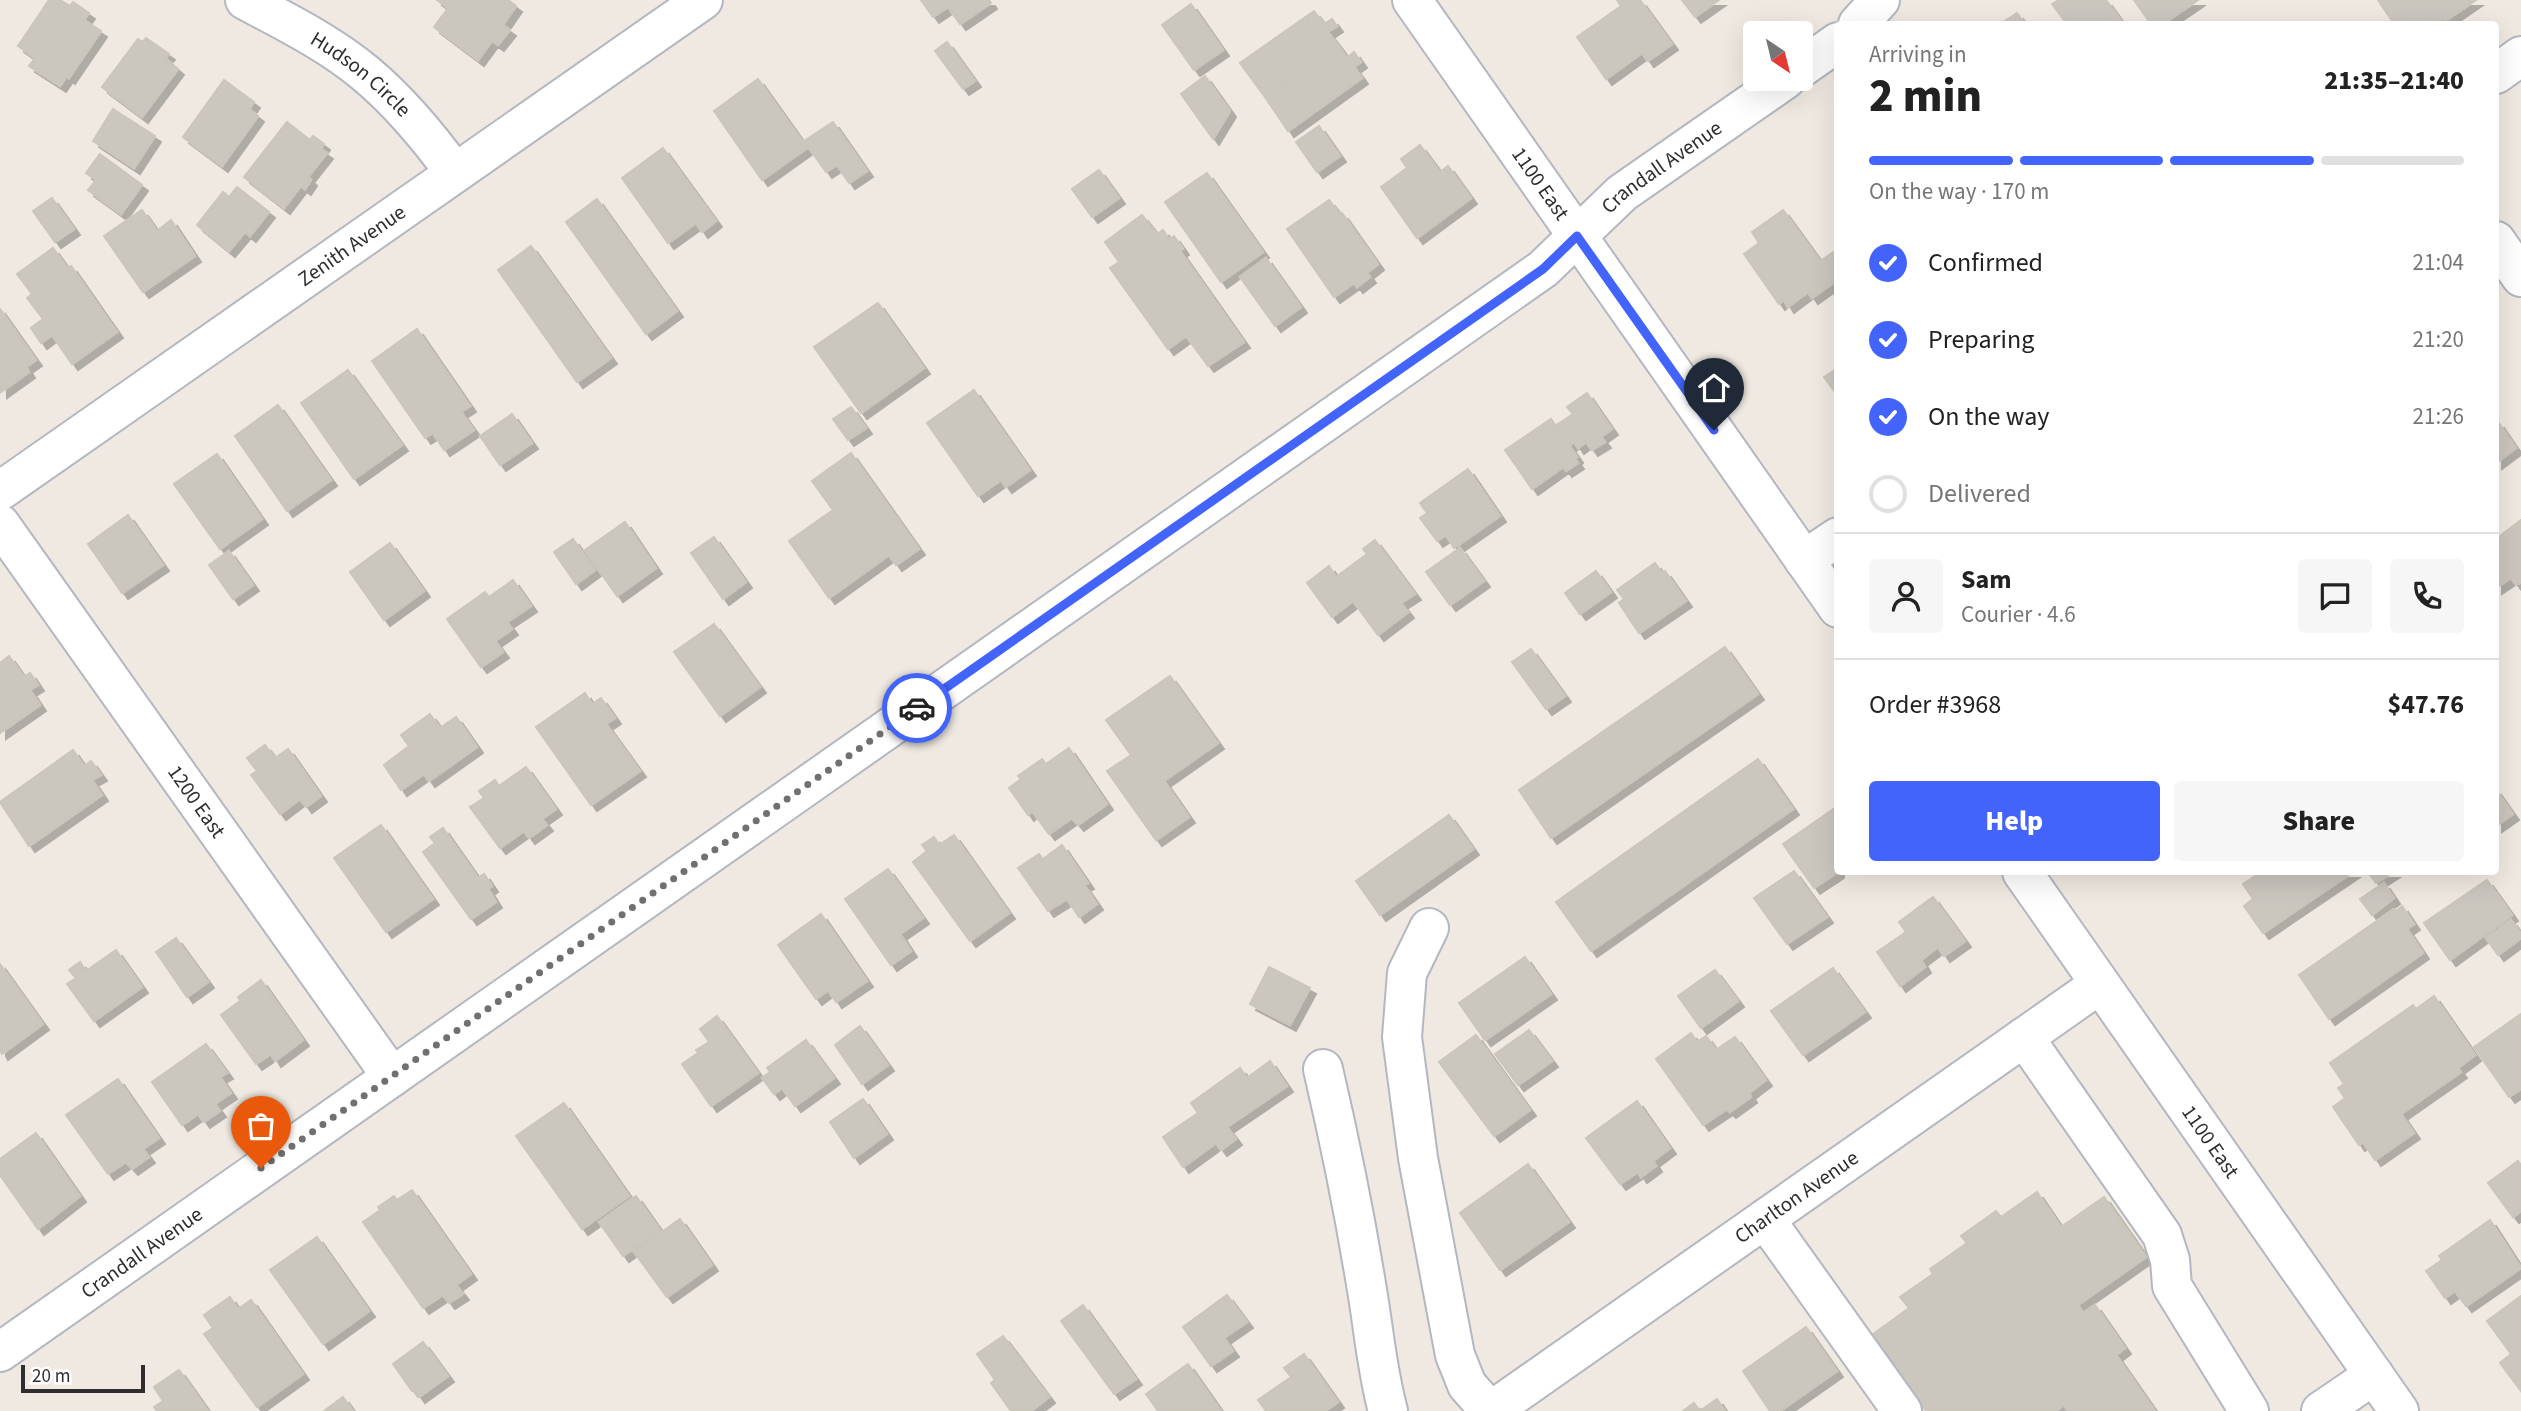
<!DOCTYPE html>
<meta charset="utf-8">
<style>
body{margin:0;font-family:"Source Sans 3",sans-serif;background:#f6f6f6;color:#222;height:100vh;display:flex;flex-direction:column;font-size:26px;white-space:nowrap}
*{box-sizing:border-box;margin:0}
p{font-size:23px;color:#767676}
.icon{flex:none;width:38px;height:38px;fill:none;stroke:currentColor;stroke-width:2;stroke-linecap:round;stroke-linejoin:round}
.map{position:relative;flex:1;overflow:hidden}
.side{position:absolute;left:1834px;top:21px;width:665px;height:854px;display:flex;flex-direction:column;background:#fff;border-radius:7px;box-shadow:0 7px 28px #0002}
.side>*{flex:none}
.needle{width:46px;rotate:145deg}
.fabs{position:absolute;left:1743px;top:21px;display:grid;gap:14px}
.fabs a{display:grid;place-items:center;width:70px;height:70px;border-radius:7px;background:#fff;box-shadow:0 7px 28px #0002;font-size:35px}
.scale{position:absolute;left:21px;bottom:18px;width:124px;box-sizing:border-box;padding-left:7px;border:4px solid #2e2e2e;border-top:0;font-size:19px;line-height:24px;white-space:nowrap;color:#2e2e2e;-webkit-text-stroke:5px #fff;paint-order:stroke}
.pin{position:absolute;display:grid;place-items:center;width:60px;height:60px;color:#fff;margin:-72px -30px;border-radius:50% 50% 50% 0;rotate:-45deg;box-shadow:0 0 7px #0007}
.pin .icon{rotate:45deg}
.courier{position:absolute;display:grid;place-items:center;width:70px;height:70px;margin:-35px;border:5px solid #4264fb;border-radius:50%;background:#fff;color:#222;box-shadow:0 2px 9px #0007}
.summary em{font-style:normal;font-weight:800}
.summary div{display:flex;flex-direction:column-reverse}
.summary{display:flex;align-items:center;justify-content:space-between;height:119px;padding:0 35px}
h1{font-size:46px;font-weight:800;line-height:52px}
.bar{display:grid;grid-template-columns:repeat(4,1fr);gap:10px 7px;align-content:center;height:84px;padding:0 35px}
.bar i{height:9px;border-radius:5px;background:#e0e0e0}
.bar .on{background:#4264fb}
.bar p{grid-column:span 4}
.line{display:flex;align-items:center;gap:18px;padding:0 35px;border-top:2px solid #e0e0e0}
.line div{flex:1}
.round{display:grid;place-items:center;flex:none;width:74px;height:74px;border-radius:7px;background:#f6f6f6}
ol{padding:0 35px;list-style:none}
li{display:flex;align-items:center;gap:21px;height:77px}
li p{margin-inline-start:auto}
li .icon{padding:7px;border-radius:50%;background:#4264fb;color:#fff;stroke-width:4}
li:last-child{color:#767676}
li i{width:38px;height:38px;border:4px solid #e0e0e0;border-radius:50%}
.primary-button{display:flex;gap:14px;margin-top:auto;padding:14px 35px}
.primary-button a{flex:1;height:80px;border-radius:7px;background:#4264fb;color:#fff;font-size:28px;font-weight:800;line-height:80px;text-align:center}
.primary-button a+a{background:#f6f6f6;color:#222}
.map>svg:first-child{display:block}
.building{fill:#cbc7bf;stroke:#cbc5ba;stroke-width:2;filter:url(#shadow)}
.lines{fill:none;stroke-linecap:round;stroke-linejoin:round}
.minor-casing{stroke:#b4b7c1;stroke-width:42}
.minor{stroke:#fff;stroke-width:38}
.done{stroke:#726f6d;stroke-width:7;stroke-dasharray:0 12.6}
.route{stroke:#4264fb;stroke-width:9}
.labels{text-anchor:middle;stroke-width:5;stroke-linejoin:round;paint-order:stroke}
.street-label{font-size:21px;fill:#2e2e2e;stroke:#fff}
</style>
<div class="map">
<svg width="2521" height="1411" viewBox="0 0 2521 1411">
<defs>
<filter id="shadow"><feDropShadow dx="6" dy="6" stdDeviation="0" flood-color="#0004"/></filter>
</defs>
<rect width="100%" height="100%" fill="#efe9e1"/>
<path class="building" d="M49,0H60L70,6L73,2L89,13L84,20L101,31L69,78L67,76L60,86L29,66L35,58L18,46Z
M437,0H508L516,6L503,25L510,30L498,45L492,41L478,60L434,27L448,8Z
M921,0H989L991,3L960,24L948,7L933,17Z
M1617,0H1640L1672,44L1648,61L1642,53L1606,79L1577,37L1621,6Z
M1682,0H1719L1695,17Z
M2059,0H2106L2121,21L2116,24H2067L2052,4Z
M2134,0H2198L2163,24H2151Z
M2378,0H2476L2445,21L2443,18L2434,24H2394Z
M1191,4L1223,50L1194,70L1162,25Z
M1314,11L1324,24L1332,19L1337,26L1328,32L1338,45L1265,97L1240,63Z
M2017,13L2025,24H2000Z
M146,38L169,54L165,58L178,69L142,117L102,87L138,39L142,42Z
M947,42L975,81L963,89L935,51Z
M1338,45L1347,58L1354,52L1361,62L1354,67L1362,78L1288,131L1265,97Z
M1205,76L1230,111L1213,139L1181,94Z
M758,79L807,148L762,180L714,111Z
M224,80L254,102L249,109L258,116L222,166L183,137Z
M113,109L155,136L134,168L93,141Z
M287,122L310,140L313,136L324,144L321,149L327,153L308,177L311,180L305,189L301,186L284,208L244,177Z
M833,122L867,171L849,183L837,165L826,172L804,141Z
M1319,126L1340,156L1317,172L1296,142Z
M1420,145L1440,172L1448,166L1471,198L1417,238L1381,187L1407,168L1401,159Z
M663,148L716,221L702,232L696,223L668,243L622,178Z
M100,154L142,185L121,214L88,190L96,180L86,173Z
M1099,170L1119,198L1092,217L1072,189Z
M1207,173L1263,252L1221,282L1165,202Z
M237,187L269,212L250,236L245,232L229,251L197,225L223,192L229,197Z
M52,198L74,229L55,242L33,211Z
M597,199L677,311L646,334L566,222Z
M1329,200L1340,214L1342,213L1378,264L1367,273L1370,277L1357,287L1354,283L1334,297L1287,229Z
M142,210L157,231L171,220L195,256L143,292L104,236Z
M1783,210L1820,261L1838,249V283L1836,281L1812,298L1808,292L1788,307L1784,300L1779,304L1744,254L1759,243L1752,232Z
M1142,215L1157,234L1163,230L1169,239L1174,236L1183,249L1180,251L1244,342L1208,366L1186,336L1168,349L1110,268L1119,262L1105,242Z
M531,246L611,358L577,382L498,270Z
M53,248L68,269L71,266L117,332L72,364L52,335L41,343L31,328L43,319L27,298L32,294L17,274Z
M1266,258L1301,307L1275,326L1240,277Z
M878,303L924,368L861,413L814,347Z
M0,309L36,360L26,367L29,372L1,392Z
M417,329L470,406L461,412L474,430L444,450L433,433L425,438L372,361Z
M1838,368V396L1824,377Z
M348,370L402,445L354,479L301,403Z
M974,390L1030,470L1006,487L1001,480L978,496L927,423Z
M1587,393L1612,429L1601,437L1605,442L1592,450L1586,442L1578,448L1574,442L1569,446L1555,426L1573,414L1567,407Z
M278,405L331,480L287,511L235,436Z
M851,407L866,428L848,440L833,419Z
M512,414L532,443L500,465L480,436Z
M1551,419L1577,457L1575,459L1578,463L1566,471L1563,467L1532,489L1505,450Z
M2498,422L2516,448L2496,463V423Z
M851,453L919,549L896,565L889,555L829,598L789,541L833,510L812,481Z
M217,454L262,519L220,549L174,484Z
M1468,469L1500,516L1454,548L1446,535L1437,541L1420,518L1427,513L1420,503Z
M128,515L163,565L122,593L88,544Z
M2521,520V582L2516,585L2511,578L2496,588V539Z
M625,522L656,568L617,596L585,550Z
M714,537L746,582L723,599L691,553Z
M573,539L595,570L576,584L554,552Z
M1375,540L1415,594L1401,603L1408,612L1378,635L1353,601L1332,617L1307,583L1329,566L1336,577L1367,554L1363,549Z
M390,543L424,591L384,620L350,572Z
M1460,548L1484,581L1450,605L1426,572Z
M229,551L253,585L233,599L209,565Z
M1655,563L1662,573L1665,571L1686,601L1639,633L1619,603L1624,599L1617,590Z
M1596,571L1611,592L1580,614L1565,593Z
M513,580L531,606L507,622L512,629L495,641L503,652L481,667L447,619L485,592L489,597Z
M714,624L760,687L720,716L674,652Z
M1725,647L1758,694L1551,838L1519,790Z
M1531,649L1565,696L1546,709L1512,662Z
M9,656L24,677L30,673L38,685L30,690L40,705L0,733V663Z
M1170,676L1218,743L1164,781L1189,817L1156,840L1107,771L1131,755L1106,720Z
M585,693L592,704L601,698L615,718L606,724L640,771L591,805L536,727Z
M430,714L440,728L456,717L477,747L429,781L424,774L401,790L384,765L409,746L401,735Z
M265,745L275,758L288,749L321,796L306,807L300,799L280,814L251,775L257,771L247,758Z
M1069,748L1107,804L1078,825L1072,818L1049,834L1032,811L1028,815L1009,788L1021,779L1018,776L1042,759L1046,764Z
M73,750L84,766L91,761L101,775L92,780L102,795L29,846L0,802Z
M1758,759L1793,809L1591,951L1556,902Z
M526,767L556,809L542,819L547,825L529,838L524,831L500,848L470,807L484,798L479,791L495,780L499,786Z
M2496,790L2513,814L2496,826Z
M1838,806V872L1814,888L1783,844Z
M1449,815L1473,849L1380,915L1356,881Z
M381,825L433,899L386,932L334,858Z
M443,828L478,878L484,874L492,886L488,889L496,902L471,919L423,852L435,843L430,837Z
M954,835L1009,913L970,941L913,862L927,851L922,845L934,837L939,845Z
M1062,845L1088,883L1084,885L1097,904L1079,917L1067,899L1048,911L1018,868L1039,854L1043,859Z
M888,869L923,918L900,934L911,951L891,965L845,899Z
M1794,871L1827,917L1787,944L1754,898Z
M2261,872H2353L2263,933L2244,906L2253,899L2243,884Z
M2368,872H2393L2376,883Z
M2487,880L2512,915L2450,960L2424,923Z
M2384,883L2394,898L2372,915L2360,899Z
M1933,897L1965,941L1944,956L1938,947L1921,960L1925,967L1900,986L1877,952L1906,932L1899,922Z
M2402,906L2414,924L2407,929L2423,953L2329,1019L2299,975L2394,909L2396,911Z
M821,914L867,981L836,1002L828,990L816,999L778,945Z
M2511,920L2521,934V938L2498,955L2486,938Z
M176,938L208,982L187,997L156,952Z
M116,950L142,987L94,1021L67,984L76,978L69,970L80,962L86,971Z
M1525,957L1551,994L1485,1040L1459,1003Z
M0,964L43,1024L2,1054L0,1050Z
M1269,967L1310,988L1290,1025L1250,1004Z
M1833,968L1865,1012L1803,1055L1771,1011Z
M1715,970L1738,1001L1701,1028L1678,996Z
M261,980L303,1040L275,1061L271,1054L256,1064L221,1015L240,1001L238,997Z
M2434,996L2475,1055L2458,1068L2461,1072L2401,1114L2414,1133L2375,1160L2363,1142L2359,1145L2333,1107L2345,1098L2338,1088L2344,1084L2330,1063L2413,1005L2416,1009Z
M2521,1014V1089L2509,1097L2474,1047Z
M717,1016L758,1073L711,1106L682,1064L698,1053L696,1050L709,1042L700,1029Z
M860,1026L888,1065L862,1084L835,1045Z
M1529,1030L1552,1061L1518,1085L1495,1054Z
M1691,1033L1697,1042L1706,1036L1716,1050L1735,1037L1766,1080L1749,1093L1751,1097L1730,1112L1727,1109L1703,1125L1656,1059Z
M1476,1035L1530,1110L1494,1136L1439,1062Z
M806,1040L834,1078L795,1106L782,1088L774,1094L762,1078L770,1072L767,1068Z
M206,1044L227,1073L220,1077L231,1093L215,1104L220,1111L204,1122L198,1114L182,1125L152,1082Z
M1270,1061L1287,1086L1227,1127L1236,1139L1221,1150L1216,1143L1183,1167L1163,1137L1198,1113L1191,1103L1240,1068L1247,1078Z
M118,1079L159,1138L143,1149L149,1157L132,1169L126,1162L108,1174L66,1115Z
M863,1099L887,1134L854,1158L830,1122Z
M1637,1101L1670,1148L1653,1161L1656,1166L1641,1177L1638,1172L1620,1184L1586,1138Z
M564,1103L629,1196L582,1229L516,1136Z
M36,1133L80,1196L38,1229L0,1175V1159Z
M2518,1161L2521,1165V1211L2513,1217L2488,1183Z
M1528,1164L1548,1192L1479,1240L1460,1213Z
M412,1190L471,1274L456,1285L463,1294L449,1303L443,1295L423,1308L363,1222L380,1210L378,1207L394,1196L397,1200Z
M1548,1192L1569,1222L1500,1270L1479,1240Z
M2037,1192L2061,1227L2104,1197L2146,1257L2078,1305L2083,1313L2095,1305L2125,1348L2116,1355L2155,1411H2068L2064,1405L2056,1411H1926L1872,1335L1909,1308L1900,1297L1933,1274L1930,1269L1967,1243L1961,1236L1996,1211L2001,1217Z
M636,1196L660,1230L623,1256L599,1222Z
M680,1219L712,1265L667,1297L634,1252Z
M2490,1220L2521,1268L2466,1306L2455,1291L2445,1298L2426,1271L2442,1260L2439,1256Z
M317,1237L369,1311L323,1344L270,1270Z
M1227,1295L1247,1322L1224,1338L1233,1351L1211,1366L1183,1327Z
M2521,1296V1391L2500,1363L2511,1354L2487,1321Z
M230,1297L238,1309L251,1300L303,1374L257,1407L204,1334L213,1328L204,1315Z
M1083,1305L1136,1379L1114,1394L1061,1321Z
M1806,1327L1837,1371L1780,1411H1770L1743,1371Z
M1003,1336L1049,1397L1031,1411H1011L991,1383L995,1380L977,1354Z
M423,1342L448,1376L419,1397L414,1390L412,1391L393,1364Z
M1304,1354L1338,1402L1325,1411H1266L1258,1400L1291,1377L1284,1368Z
M1188,1364L1221,1411H1158L1146,1394Z
M179,1370L208,1411H157L154,1407L163,1401L154,1387Z
M343,1397L353,1411H324Z
M1717,1399L1725,1411H1700Z
M1694,1403L1700,1411H1683Z"/>
<g class="lines">
<g class="minor-casing">
<g id="minor">
<path id="s1" d="M245,0C286,22 329,43 365,73C400,102 428,136 455,173"/>
<path id="s2" d="M1412,0L1838,608"/>
<path d="M1858,24L1880,0"/>
<path d="M1801,68L1838,42"/>
<path d="M2496,74L2521,56"/>
<path d="M2496,241L2521,277"/>
<path id="s3" d="M0,491L703,0"/>
<path id="s4" d="M0,524L392,1077"/>
<path d="M1804,560L1838,537"/>
<path id="s5" d="M2022,872L2399,1411"/>
<path d="M1429,928L1407,973L1402,1037L1418,1158L1455,1355L1467,1385L1490,1411"/>
<path d="M2024,1037L2162,1235L2170,1260L2172,1286L2249,1411"/>
<path d="M1323,1069C1340,1142 1355,1216 1367,1290C1374,1331 1377,1371 1388,1411"/>
<path d="M1765,1219L1902,1411"/>
<path id="s6" d="M0,1352L1543,269L1622,193L1786,79"/>
<path id="s7" d="M1491,1411L2100,984"/>
<path d="M2321,1411L2374,1375"/>
</g>
</g>
<use href="#minor" class="minor"/>
</g>
<g class="lines">
<path class="done" d="M261,1168L917,708"/>
<path class="route" d="M917,708L1543,269L1577,236L1714,430"/>
</g>
<g class="labels">
<g class="street-label">
<text dy="7" stroke="none"><textPath href="#s1" startOffset="138">Hudson Circle</textPath></text>
<text dy="7" stroke="none"><textPath href="#s6" startOffset="2042">Crandall Avenue</textPath></text>
<text dy="7" stroke="none"><textPath href="#s2" startOffset="224">1100 East</textPath></text>
<text dy="7" stroke="none"><textPath href="#s3" startOffset="429">Zenith Avenue</textPath></text>
<text dy="7" stroke="none"><textPath href="#s4" startOffset="340">1200 East</textPath></text>
<text dy="7" stroke="none"><textPath href="#s5" startOffset="329">1100 East</textPath></text>
<text dy="7" stroke="none"><textPath href="#s7" startOffset="373">Charlton Avenue</textPath></text>
<text dy="7" stroke="none"><textPath href="#s6" startOffset="173">Crandall Avenue</textPath></text>
</g>
</g>
</svg>
<div class="fabs">
<a><svg class="needle" viewBox="-14 -14 28 28"><path d="M0-13l5 13h-10z" fill="#e53935"/><path d="M0 13l5-13h-10z" fill="#767676"/></svg></a>
</div>
<div class="scale">20 m</div>
<div class="pin" style="left:261px;top:1168px;background:#ea580c"><svg class="icon" aria-label="bag" viewBox="0 0 24 24"><path d="M5 8h14l-1 12H6zM9 8a3 3 0 0 1 6 0"/></svg></div>
<div class="pin" style="left:1714px;top:430px;background:#1f2937"><svg class="icon" aria-label="home" viewBox="0 0 24 24"><path d="M3 11l9-7 9 7M6 9v11h12V9"/></svg></div>
<div class="courier" style="left:917px;top:708px"><svg class="icon" aria-label="car" viewBox="0 0 24 24"><path d="M5 17H2v-5l4-1 3-4h7l3 4 3 1v5h-3M9 17h6M6 11h13"/><circle cx="7" cy="17" r="2"/><circle cx="17" cy="17" r="2"/></svg></div>
<section class="side">
<div class="summary"><div><h1>2 min</h1><p>Arriving in</p></div><em>21:35–21:40</em></div>
<div class="bar"><i class="on"></i><i class="on"></i><i class="on"></i><i></i><p>On the way · 170 m</p></div>
<ol>
<li><svg class="icon" aria-label="check" viewBox="0 0 24 24"><path d="M5 12l5 5 9-10"/></svg>Confirmed<p>21:04</p></li>
<li><svg class="icon" aria-label="check" viewBox="0 0 24 24"><path d="M5 12l5 5 9-10"/></svg>Preparing<p>21:20</p></li>
<li><svg class="icon" aria-label="check" viewBox="0 0 24 24"><path d="M5 12l5 5 9-10"/></svg>On the way<p>21:26</p></li>
<li><i></i>Delivered</li>
</ol>
<div class="line" style="height:126px"><a class="round"><svg class="icon" aria-label="person" viewBox="0 0 24 24"><circle cx="12" cy="8" r="4"/><path d="M4 21q1-7 8-7t8 7"/></svg></a><div><b>Sam</b><p>Courier · 4.6</p></div><a class="round"><svg class="icon" aria-label="chat" viewBox="0 0 24 24"><path d="M4 5h16v11H9l-5 4z"/></svg></a><a class="round"><svg class="icon" aria-label="phone" viewBox="0 0 24 24"><path d="M5 4h4l2 5-3 2q2 4 5 5l2-3 5 2v4C11 20 4 13 5 4z"/></svg></a></div>
<div class="line" style="height:91px"><div>Order #3968</div><b>$47.76</b></div>
<div class="primary-button"><a>Help</a><a>Share</a></div>
</section>
</div>
